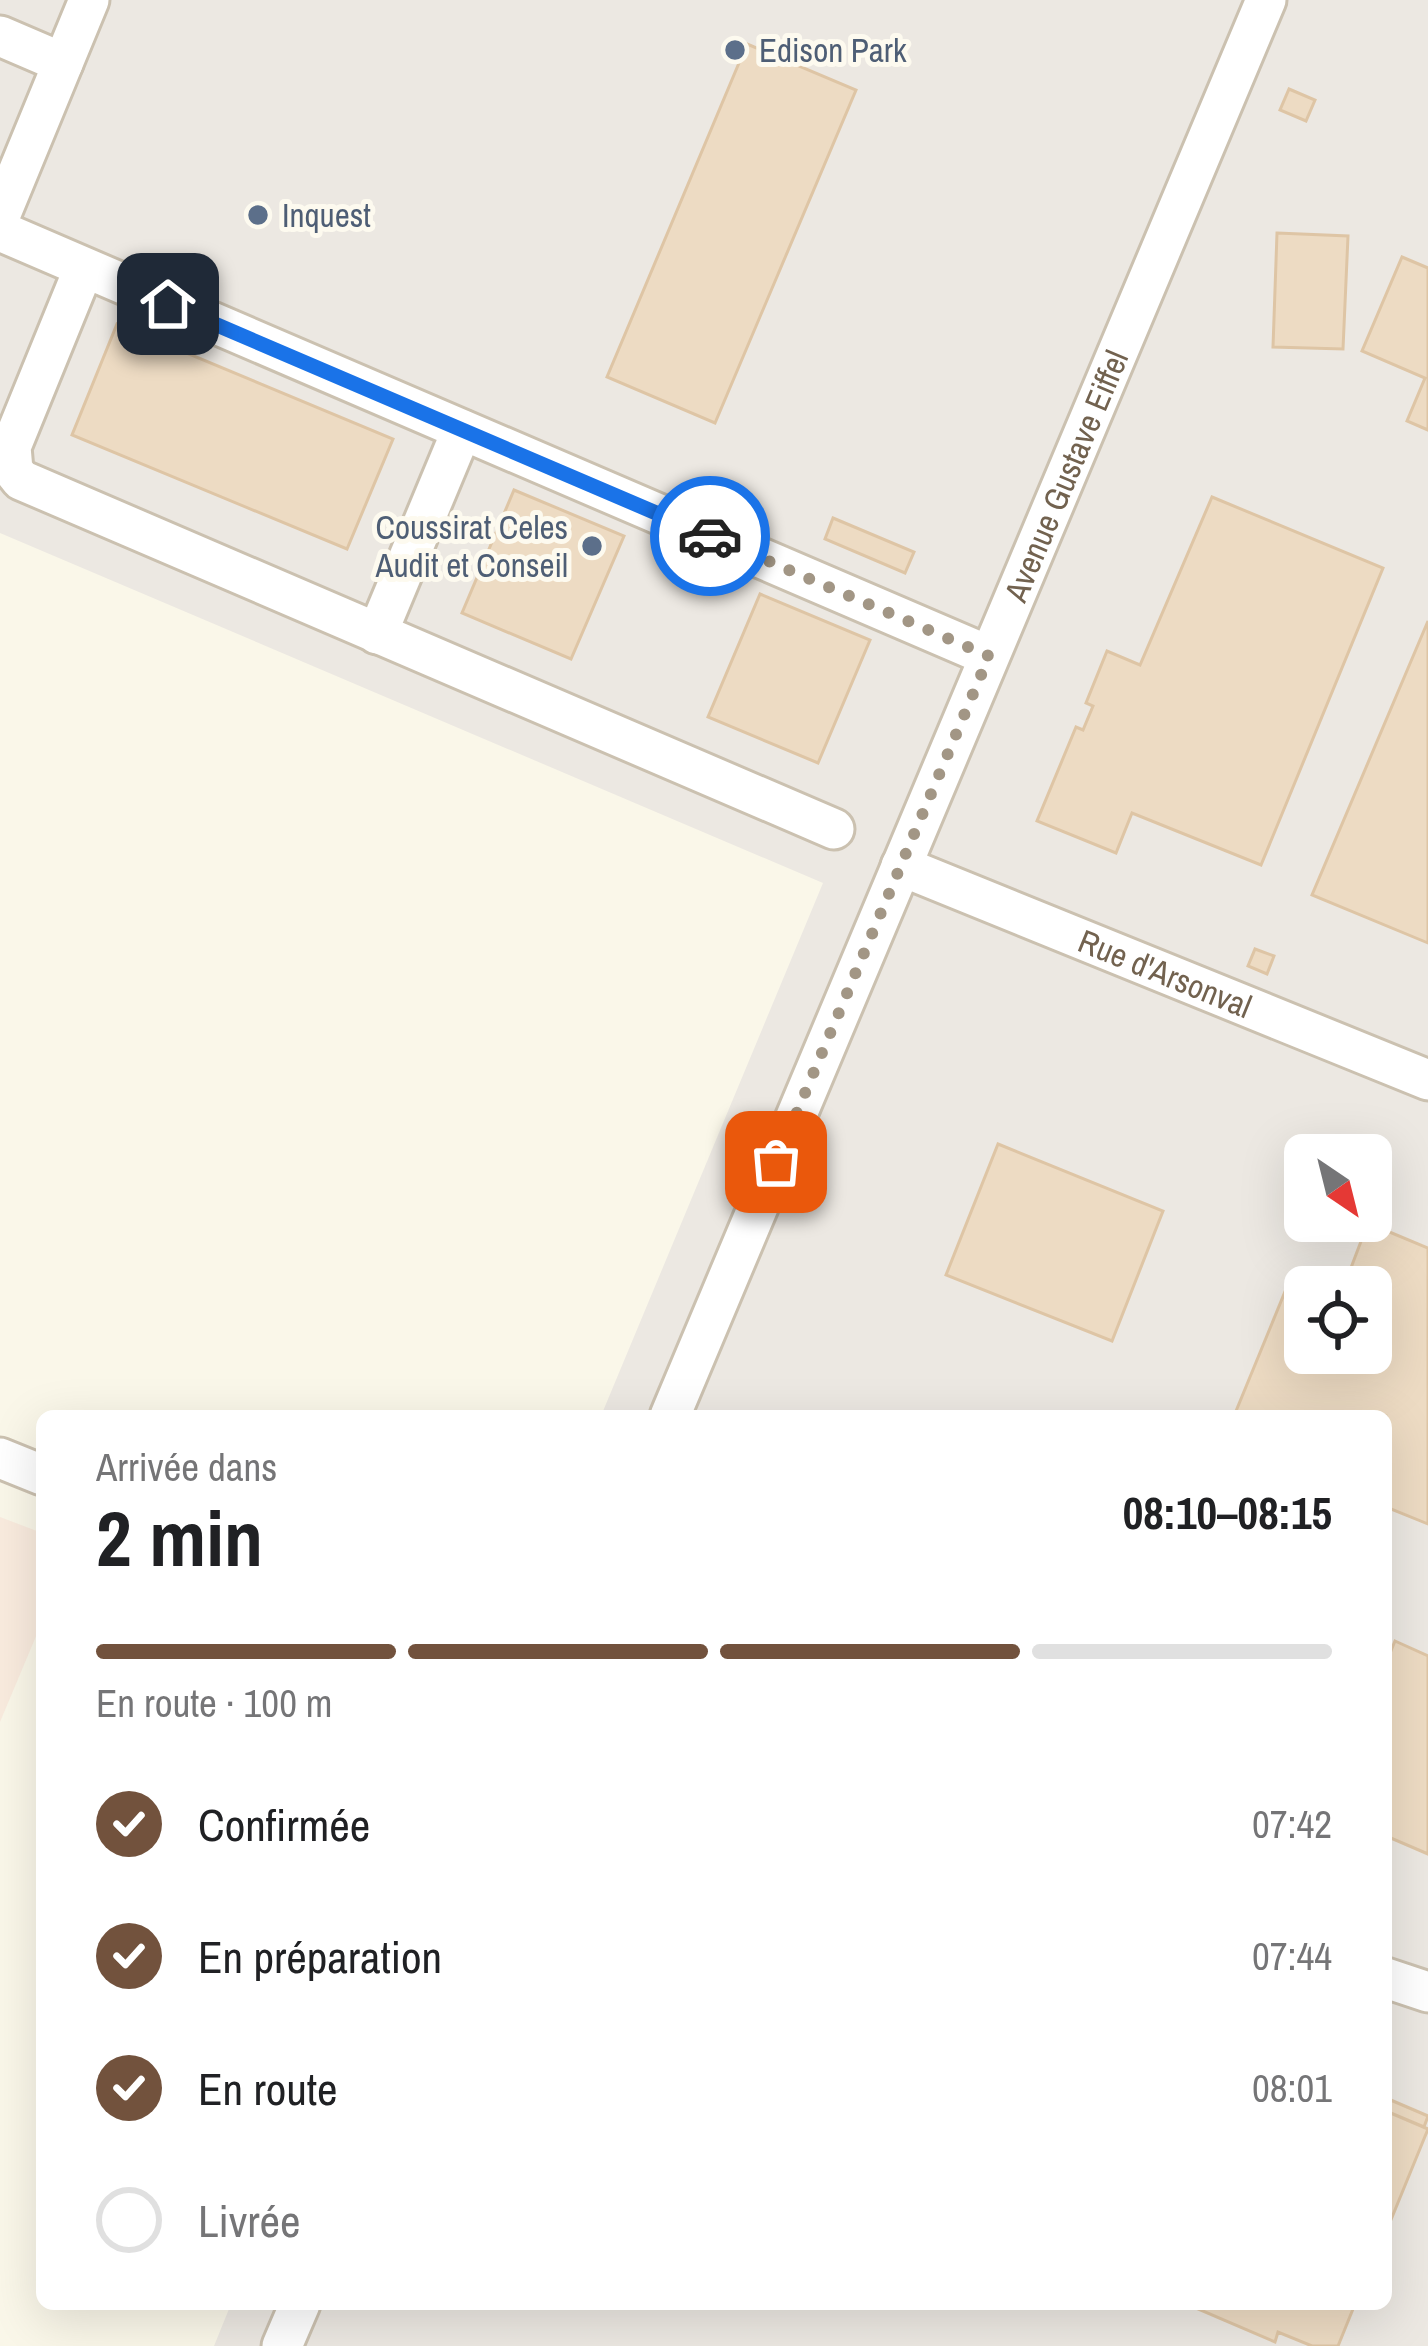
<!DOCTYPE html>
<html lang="fr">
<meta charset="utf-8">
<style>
body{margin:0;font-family:"Archivo Narrow",sans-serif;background:#f2f2f2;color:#202124;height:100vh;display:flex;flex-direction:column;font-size:45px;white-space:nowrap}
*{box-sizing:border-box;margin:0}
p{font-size:39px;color:#757577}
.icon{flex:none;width:66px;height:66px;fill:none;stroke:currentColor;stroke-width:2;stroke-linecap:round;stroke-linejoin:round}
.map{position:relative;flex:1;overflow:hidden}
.sheet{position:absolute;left:36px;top:1410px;width:1356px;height:900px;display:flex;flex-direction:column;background:#fff;border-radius:18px;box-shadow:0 12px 48px #0002}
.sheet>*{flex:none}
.needle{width:78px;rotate:145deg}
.fabs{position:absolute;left:1284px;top:1134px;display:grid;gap:24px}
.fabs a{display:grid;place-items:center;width:108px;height:108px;border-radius:18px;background:#fff;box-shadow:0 12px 48px #0002;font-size:60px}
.pin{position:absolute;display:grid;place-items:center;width:102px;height:102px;color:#fff;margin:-51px;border-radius:24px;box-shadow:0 6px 18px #0006}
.courier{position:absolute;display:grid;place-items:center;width:120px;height:120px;margin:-60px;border:9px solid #1a73e8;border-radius:50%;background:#fff;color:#222;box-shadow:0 3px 15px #0007}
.head em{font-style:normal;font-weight:700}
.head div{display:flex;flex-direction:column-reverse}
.head{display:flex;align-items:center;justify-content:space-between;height:204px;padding:0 60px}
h1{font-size:78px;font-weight:700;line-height:90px}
.bar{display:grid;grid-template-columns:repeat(4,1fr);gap:18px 12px;align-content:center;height:144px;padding:0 60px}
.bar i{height:15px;border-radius:9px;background:#e0e0e0}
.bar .selected{background:#72523d}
.bar p{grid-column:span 4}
ol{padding:0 60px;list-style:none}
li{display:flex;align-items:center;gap:36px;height:132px}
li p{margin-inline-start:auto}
li .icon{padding:12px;border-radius:50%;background:#72523d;color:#fff;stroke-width:4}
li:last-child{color:#757577}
li i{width:66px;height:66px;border:6px solid #e0e0e0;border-radius:50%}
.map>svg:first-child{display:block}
.commercial{fill:#f9ebde}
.industrial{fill:#ece8e2;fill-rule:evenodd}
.building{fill:#eddbc3;stroke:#dec5a5;stroke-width:3}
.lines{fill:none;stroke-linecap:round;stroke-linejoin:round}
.minor-casing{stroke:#cbc1b0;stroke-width:45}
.minor{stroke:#fff;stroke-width:39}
.done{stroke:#a29685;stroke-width:12;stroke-dasharray:0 21.6}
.route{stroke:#1a73e8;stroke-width:15}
.service-dot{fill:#5c6f8a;stroke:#fdfaef;stroke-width:4.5}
.labels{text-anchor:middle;stroke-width:10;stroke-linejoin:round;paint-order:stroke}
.service-label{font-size:33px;fill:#4e5e75;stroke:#fdfaef;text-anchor:start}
.street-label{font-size:33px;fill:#72624f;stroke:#fdfaef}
</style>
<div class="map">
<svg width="1428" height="2346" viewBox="0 0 1428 2346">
<rect width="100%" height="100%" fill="#faf7e9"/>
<path class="commercial" d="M0,1517L42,1533V1622L0,1722Z"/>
<path class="industrial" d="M0,0H1428V2346H214L231,2304H1386V1416H601L823,883L0,533ZM1305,1155H1371V1221H1305ZM1305,1287H1371V1353H1305Z"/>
<path class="building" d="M747,44L856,90L715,423L607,377Z
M1289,89L1315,100L1306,121L1280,110Z
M1277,233L1348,236L1343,349L1273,347Z
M1402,257L1428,268V430L1407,421L1425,378L1362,351Z
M117,324L393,439L347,549L72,435Z
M514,490L624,536L571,659L462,613Z
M1212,497L1383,568L1261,865L1132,813L1116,853L1037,821L1076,727L1083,730L1093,706L1086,703L1107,651L1140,665Z
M833,518L914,552L905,573L825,539Z
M760,594L870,640L818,763L708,717Z
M1428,621V943L1312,895Z
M1255,949L1274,956L1267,974L1248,966Z
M998,1144L1163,1211L1112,1341L946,1275Z
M1368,1223L1428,1248V1524L1386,1507V1416H1234L1291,1277L1317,1287H1305V1353H1371V1309L1381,1286L1349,1273Z
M1395,1641L1428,1656V1854L1386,1836V1663Z
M1386,2098L1428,2116L1424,2127L1386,2111Z
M1386,2111L1428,2129L1386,2232Z
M1200,2304H1355L1338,2346H1312L1278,2332L1275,2342L1198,2309Z"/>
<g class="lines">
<g class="minor-casing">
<g id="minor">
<path d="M0,36L63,63"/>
<path d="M0,216L89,0"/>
<path d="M0,231L989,656"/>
<path d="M84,268L11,447L13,470L21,480L834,829"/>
<path d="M377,634L462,430"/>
<path id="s1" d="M901,866L1428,1080"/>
<path id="s2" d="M670,1416L1266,0"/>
<path d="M0,1458L42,1475"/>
<path d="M1386,1978L1428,1992"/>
<path d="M282,2346L300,2304"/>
</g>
</g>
<use href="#minor" class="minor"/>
</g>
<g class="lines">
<path class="done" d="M710,536L989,656L776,1162"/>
<path class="route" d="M168,304L710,536"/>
</g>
<g class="service-dot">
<circle cx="735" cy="50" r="12"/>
<circle cx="258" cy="215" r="12"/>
<circle cx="592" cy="546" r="12"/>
</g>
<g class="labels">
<g class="service-label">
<text x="759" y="62">Edison Park</text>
<text x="282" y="227">Inquest</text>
<text x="568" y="539" text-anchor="end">Coussirat Celes<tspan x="568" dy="38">Audit et Conseil</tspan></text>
</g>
<g class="street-label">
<text dy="12" stroke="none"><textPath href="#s2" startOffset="1020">Avenue Gustave Eiffel</textPath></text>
<text dy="12" stroke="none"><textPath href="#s1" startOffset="285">Rue d'Arsonval</textPath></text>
</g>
</g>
</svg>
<div class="fabs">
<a><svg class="needle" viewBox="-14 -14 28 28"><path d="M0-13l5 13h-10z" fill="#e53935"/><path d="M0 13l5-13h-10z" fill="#757577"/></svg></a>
<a><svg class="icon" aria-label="locate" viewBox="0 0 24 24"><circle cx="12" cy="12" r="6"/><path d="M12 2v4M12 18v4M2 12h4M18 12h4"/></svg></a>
</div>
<div class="pin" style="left:776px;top:1162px;background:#ea580c"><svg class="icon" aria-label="bag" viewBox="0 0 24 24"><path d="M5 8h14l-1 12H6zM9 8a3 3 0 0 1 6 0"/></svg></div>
<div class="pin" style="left:168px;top:304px;background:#1f2937"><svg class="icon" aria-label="home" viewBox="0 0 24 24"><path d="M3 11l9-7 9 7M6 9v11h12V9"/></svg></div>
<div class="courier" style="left:710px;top:536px"><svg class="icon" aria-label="car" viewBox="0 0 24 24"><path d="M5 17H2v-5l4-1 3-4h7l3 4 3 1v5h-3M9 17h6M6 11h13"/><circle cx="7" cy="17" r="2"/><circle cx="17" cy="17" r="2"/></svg></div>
<section class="sheet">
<div class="head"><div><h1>2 min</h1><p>Arrivée dans</p></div><em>08:10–08:15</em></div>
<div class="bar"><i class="selected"></i><i class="selected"></i><i class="selected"></i><i></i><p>En route · 100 m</p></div>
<ol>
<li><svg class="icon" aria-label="check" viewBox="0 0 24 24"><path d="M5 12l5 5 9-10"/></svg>Confirmée<p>07:42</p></li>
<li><svg class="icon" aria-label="check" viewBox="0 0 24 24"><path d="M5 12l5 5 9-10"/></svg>En préparation<p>07:44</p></li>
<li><svg class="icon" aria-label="check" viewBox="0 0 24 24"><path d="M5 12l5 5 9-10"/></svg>En route<p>08:01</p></li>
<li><i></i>Livrée</li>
</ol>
</section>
</div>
